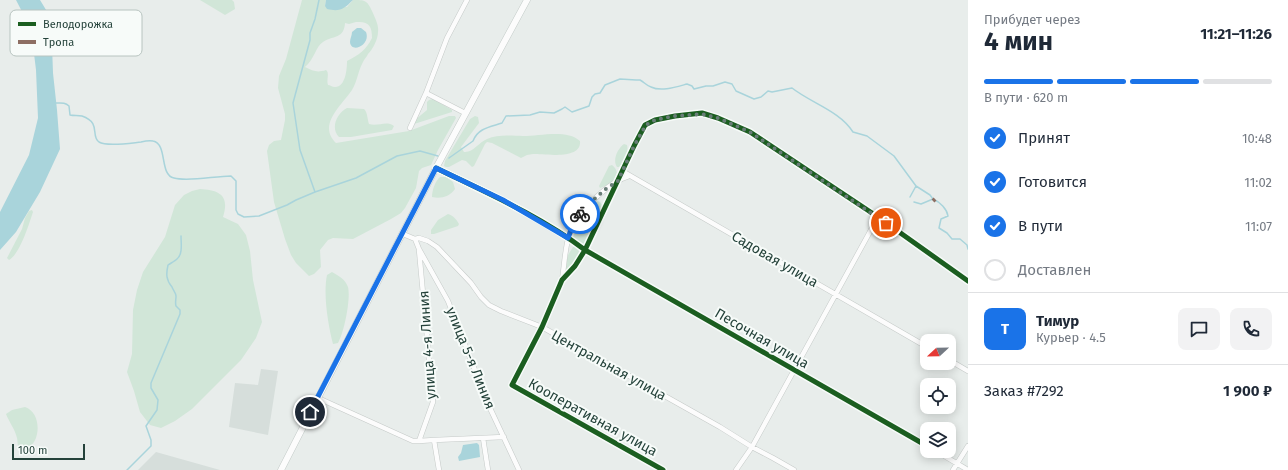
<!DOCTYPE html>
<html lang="ru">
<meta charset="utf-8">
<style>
body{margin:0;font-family:"Fira Sans",sans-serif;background:#f2f2f3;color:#1f2937;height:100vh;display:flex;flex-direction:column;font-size:15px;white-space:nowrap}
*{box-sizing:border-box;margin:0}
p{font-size:13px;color:#747a83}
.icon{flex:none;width:22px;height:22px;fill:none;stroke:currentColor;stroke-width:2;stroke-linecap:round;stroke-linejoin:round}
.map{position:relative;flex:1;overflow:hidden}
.panel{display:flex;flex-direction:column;background:#fff;width:320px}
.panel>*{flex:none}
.needle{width:26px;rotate:248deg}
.buttons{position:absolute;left:920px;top:334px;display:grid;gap:8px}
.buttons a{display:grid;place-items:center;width:36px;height:36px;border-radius:8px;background:#fff;box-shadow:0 2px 10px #0003;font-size:20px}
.scale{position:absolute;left:12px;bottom:10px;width:73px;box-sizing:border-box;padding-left:4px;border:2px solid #24423a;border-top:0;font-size:11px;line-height:14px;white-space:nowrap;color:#24423a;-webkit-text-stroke:3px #f7fbf9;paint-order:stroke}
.pin{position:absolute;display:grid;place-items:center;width:34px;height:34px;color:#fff;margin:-17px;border:2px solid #fff;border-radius:50%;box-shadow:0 1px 4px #0007}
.courier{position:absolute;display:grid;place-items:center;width:40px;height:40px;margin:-20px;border:3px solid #1a73e8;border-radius:50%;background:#fff;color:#222;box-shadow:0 1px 5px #0007}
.headline em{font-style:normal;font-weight:700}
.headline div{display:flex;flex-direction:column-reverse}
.headline{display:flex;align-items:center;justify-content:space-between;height:68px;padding:0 16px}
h1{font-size:26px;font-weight:700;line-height:30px}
.bar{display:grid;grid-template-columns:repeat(4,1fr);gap:6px 4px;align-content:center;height:48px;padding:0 16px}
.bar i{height:5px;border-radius:3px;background:#e0e1e3}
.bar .selected{background:#1a73e8}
.bar p{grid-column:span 4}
.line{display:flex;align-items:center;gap:10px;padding:0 16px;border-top:1px solid #e0e1e3}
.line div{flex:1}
.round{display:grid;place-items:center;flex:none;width:42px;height:42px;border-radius:8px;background:#f2f2f3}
ol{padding:0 16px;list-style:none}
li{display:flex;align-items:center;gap:12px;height:44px}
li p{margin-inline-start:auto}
li .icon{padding:4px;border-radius:50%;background:#1a73e8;color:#fff;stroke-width:4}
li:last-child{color:#747a83}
li i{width:22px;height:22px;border:2px solid #e0e1e3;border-radius:50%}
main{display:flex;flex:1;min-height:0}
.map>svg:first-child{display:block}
.built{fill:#d6dedb}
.green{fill:#d1e6d8;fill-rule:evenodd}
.water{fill:#a9d4db}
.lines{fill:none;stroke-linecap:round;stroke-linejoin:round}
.stream{stroke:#a9d4db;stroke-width:1.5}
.street-casing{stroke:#c5cac8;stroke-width:5.5}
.secondary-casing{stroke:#c3cbc8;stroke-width:7}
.street{stroke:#fcfcfc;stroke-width:4.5}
.secondary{stroke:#fcfcfc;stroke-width:6}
.quiet{stroke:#8d6e63;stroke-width:4;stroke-dasharray:8 4;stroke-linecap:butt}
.cycleway-casing{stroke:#f7fbf9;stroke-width:8}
.cycleway{stroke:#1b5e20;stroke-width:5}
.done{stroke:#697e78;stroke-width:4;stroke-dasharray:0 7.2}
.route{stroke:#1a73e8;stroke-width:5}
.labels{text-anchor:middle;stroke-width:4;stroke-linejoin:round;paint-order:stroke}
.street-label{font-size:14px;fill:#24423a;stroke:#f7fbf9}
.key{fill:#f7fbf9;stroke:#b8c4c0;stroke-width:1}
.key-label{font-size:11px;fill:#24423a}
</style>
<main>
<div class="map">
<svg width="968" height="470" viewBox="0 0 968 470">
<rect width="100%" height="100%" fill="#e8edeb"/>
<path class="built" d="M261,369L278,371L268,435L229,427L235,383L258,385Z
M156,452L220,470H138Z"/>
<path class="green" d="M200,0H232L234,2L235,9L225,15Z
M302,0H326L325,6L347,7L353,0C365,0 367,0 372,11C375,18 379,25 378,32C378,39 373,49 368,54C367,57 364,59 363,62C358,71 357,82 352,90C342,105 317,125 336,143L409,131L449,116H455L456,118L438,150L431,165L422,168L419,171L416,188L405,208L401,213L391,219L353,239L333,238L328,240L320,250L321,267L314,274L309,276L296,263L291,255L285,239L274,202L267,151L269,145L274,141L281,140L285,120V114L278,88L279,76L286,59ZM356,22C369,21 372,26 372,38C366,50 359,55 347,61C347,68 346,87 335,87C332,87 330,85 328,85C326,80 330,73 326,70C317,73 313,71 305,67C314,60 316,46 323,42C334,35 344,39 345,23L349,24Z
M433,99L452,110V112L414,124V122L415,120L427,110V102L429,100Z
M347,108L364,109C368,113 367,119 369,124C378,127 386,120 394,126L392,130L351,137H339C330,128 337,113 347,108Z
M475,116L478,117L479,123L461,147L464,152C473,153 479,142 487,139C498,134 512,136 523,136C540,136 567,129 580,141C582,160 545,154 533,154L527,155L521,158L492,143L487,142L485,144L474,166L472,167L466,161L462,160L449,167H446L444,166L445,161L470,119Z
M624,144L627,145C629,152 624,162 619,167H617C612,160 618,148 624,144Z
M612,165C624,174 611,185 600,188L599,186L609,166Z
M440,177H446L453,182L455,189C449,197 441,199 432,197C432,191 435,181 440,177Z
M200,189C219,190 230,195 223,217L238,224L246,235L250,251L253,280L262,322L256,338L241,360L192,409L175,421L161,428L150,425L140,412L134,391L127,372L132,354L133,310L137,290L143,272L165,237L175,205L184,195L192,191Z
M598,201L600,202L603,207L586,244L582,245L573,237C578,225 586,208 598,201Z
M32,210L33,212C29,224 20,254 9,260L7,258L22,229L25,218L29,211Z
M448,214C454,216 456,219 459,224L458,226L434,234H431V230L438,220Z
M573,247H576L579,251C578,259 571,267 566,273H564L568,255Z
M332,272C339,276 345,279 348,287C351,299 344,333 338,343L333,344C328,325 323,294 327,275Z
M25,407C44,413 41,451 20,450C17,446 18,443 17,438C15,429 9,422 6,414L12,410Z"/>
<path class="water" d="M16,0H40L51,18L53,73L57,110L60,149L40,192L16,232L0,250V212L29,155L38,118L36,70L31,29Z
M326,0H353C344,9 340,12 327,9L325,6Z
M357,28H361L366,32C371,45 351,54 350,42C350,39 352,35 352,32Z
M477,443L479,445L480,457L459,461L458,457L461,453L463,445Z"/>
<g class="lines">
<path class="stream" d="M55,103C61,103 65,102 69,106L70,115C74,116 78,115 82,116C102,123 90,136 99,142C107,147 131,143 141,142C145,141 149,140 153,141C168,144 159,175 174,178C188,182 215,176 231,176L236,181V210L238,214L244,217L259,216L287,205L296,200L315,192L356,178L397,156L420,151L438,156
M449,158L473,141C478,128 490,127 502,123L506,116L530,115L540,112L554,113L562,109L565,107L572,112L589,106L592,97L595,94L600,93L605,85L620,79L636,80H640C644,82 647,86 651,87C661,92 676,87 687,84L692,86L694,89L706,86H713L725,82L732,84L736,91L754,99L761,97L768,91L772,92L792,88C811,103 840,111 853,132L867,136L894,156L916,186L930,195L933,199C940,202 947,209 948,216L941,219L939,228L947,233L952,239H960L967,245L968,249
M315,192L300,150L293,103L310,40V33L315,19L319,0
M910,197L916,186
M914,202L921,204L933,199
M127,470L151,446V440L146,426L157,410L158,400L151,388V383L180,314V310L176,306C175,303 176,300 176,296C176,293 173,290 172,287C166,280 166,274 168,265C171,263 175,261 177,259C183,254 181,243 181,236"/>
<g class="street-casing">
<path id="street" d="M426,93L465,113
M410,128L426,93L447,38L467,0
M436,168C487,193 540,216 585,250L927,446
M622,171L927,347
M403,234L415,239L419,249L448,301L489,406L519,470
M415,239L419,238L428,241L437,247L471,283L481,297L489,305L501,311L542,327L720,427L752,447L773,458L794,470
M419,250L433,402L419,441L434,440L439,470
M562,280C565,261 565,240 574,223C580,211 591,202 601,193C609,186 619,179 629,176
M949,360L968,371
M318,398L413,441H419
M483,438L488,470
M434,440L504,437
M936,451L968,470
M663,470L512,385L542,327L562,280L575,266L585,250L634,146L645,125L655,120L675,116L702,113L718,118L750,132L878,217L968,281
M736,470L752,447L878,217
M953,470L968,446"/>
</g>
<g class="secondary-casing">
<path id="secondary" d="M281,470L436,168L527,0"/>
</g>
<use href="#street" class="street"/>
<use href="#secondary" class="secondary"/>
<path class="quiet" d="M933,201L935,199"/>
<g class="cycleway-casing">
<path id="cycleway" d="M436,168C487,193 540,216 585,250L927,446
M663,470L512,385L542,327L562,280L575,266L585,250L634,146L645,125L655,120L675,116L702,113L718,118L750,132L878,217L968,281"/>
</g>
<use href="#cycleway" class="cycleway"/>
</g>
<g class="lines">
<path class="done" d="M580,214L593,200L607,188L618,181L634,146L646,125L655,120L674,116L702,114L718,118L750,132L886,223"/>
<path class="route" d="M310,412L436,168L503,200L568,238L574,222L580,214"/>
</g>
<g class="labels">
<g class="street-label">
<text transform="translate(775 259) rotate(30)" y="5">Садовая улица</text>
<text transform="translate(762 338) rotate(30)" y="5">Песочная улица</text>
<text transform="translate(427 345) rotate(-94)" y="5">улица 4-я Линия</text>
<text transform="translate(471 358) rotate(68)" y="5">улица 5-я Линия</text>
<text transform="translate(609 365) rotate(29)" y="5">Центральная улица</text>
<text transform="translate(593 417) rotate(29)" y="5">Кооперативная улица</text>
</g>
</g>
<rect x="10" y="10" width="132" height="46" rx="6" class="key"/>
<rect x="18" y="22" width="18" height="4" fill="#1b5e20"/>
<rect x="18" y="40" width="18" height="4" fill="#8d6e63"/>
<g class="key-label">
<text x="43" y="28">Велодорожка</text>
<text x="43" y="46">Тропа</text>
</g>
</svg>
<div class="buttons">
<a><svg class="needle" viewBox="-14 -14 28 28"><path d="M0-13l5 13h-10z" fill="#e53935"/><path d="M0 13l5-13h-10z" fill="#747a83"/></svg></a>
<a><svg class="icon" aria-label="locate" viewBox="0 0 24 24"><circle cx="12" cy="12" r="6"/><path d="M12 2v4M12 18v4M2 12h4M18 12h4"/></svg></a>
<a><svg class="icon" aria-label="layers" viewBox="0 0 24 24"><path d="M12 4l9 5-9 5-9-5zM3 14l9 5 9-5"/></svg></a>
</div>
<div class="scale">100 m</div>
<div class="pin" style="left:886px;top:223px;background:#ea580c"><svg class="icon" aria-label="bag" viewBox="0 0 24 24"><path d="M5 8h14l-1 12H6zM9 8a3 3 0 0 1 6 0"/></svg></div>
<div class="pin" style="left:310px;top:412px;background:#1f2937"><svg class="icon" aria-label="home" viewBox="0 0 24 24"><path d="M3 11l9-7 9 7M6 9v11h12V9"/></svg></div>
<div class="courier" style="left:580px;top:214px"><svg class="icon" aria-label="bike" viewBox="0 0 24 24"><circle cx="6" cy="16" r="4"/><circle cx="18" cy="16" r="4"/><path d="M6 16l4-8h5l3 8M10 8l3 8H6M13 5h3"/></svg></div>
</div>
<section class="panel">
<div class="headline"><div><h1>4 мин</h1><p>Прибудет через</p></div><em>11:21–11:26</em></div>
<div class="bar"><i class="selected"></i><i class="selected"></i><i class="selected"></i><i></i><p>В пути · 620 m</p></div>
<ol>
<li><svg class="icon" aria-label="check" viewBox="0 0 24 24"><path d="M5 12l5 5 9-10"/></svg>Принят<p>10:48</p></li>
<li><svg class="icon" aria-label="check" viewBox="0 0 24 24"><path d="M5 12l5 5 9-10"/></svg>Готовится<p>11:02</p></li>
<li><svg class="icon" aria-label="check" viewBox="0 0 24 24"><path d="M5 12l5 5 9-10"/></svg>В пути<p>11:07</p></li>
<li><i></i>Доставлен</li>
</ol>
<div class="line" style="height:72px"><b class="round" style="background:#1a73e8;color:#fff">Т</b><div><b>Тимур</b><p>Курьер · 4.5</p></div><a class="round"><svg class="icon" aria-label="chat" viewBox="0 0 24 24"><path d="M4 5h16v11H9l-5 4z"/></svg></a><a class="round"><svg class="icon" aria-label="phone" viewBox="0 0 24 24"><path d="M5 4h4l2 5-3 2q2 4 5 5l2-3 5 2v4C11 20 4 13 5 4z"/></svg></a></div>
<div class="line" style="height:52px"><div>Заказ #7292</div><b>1 900 ₽</b></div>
</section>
</main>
